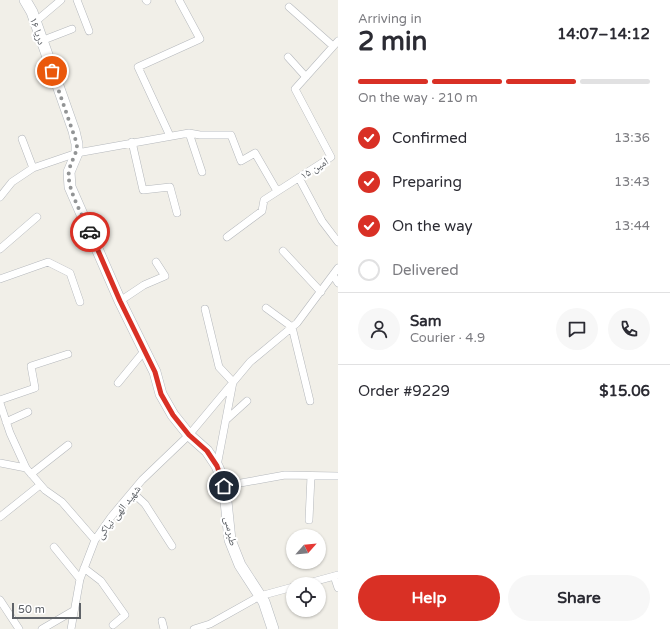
<!DOCTYPE html>
<meta charset="utf-8">
<style>
body{margin:0;font-family:"Varela Round","Noto Naskh Arabic",sans-serif;background:#f7f7f7;color:#2b2b33;height:100vh;display:flex;flex-direction:column;font-size:15px;white-space:nowrap}
*{box-sizing:border-box;margin:0}
p{font-size:13px;color:#7c7c81}
.icon{flex:none;width:22px;height:22px;fill:none;stroke:currentColor;stroke-width:2;stroke-linecap:round;stroke-linejoin:round}
.map{position:relative;flex:1;overflow:hidden}
.side{display:flex;flex-direction:column;background:#fff;width:332px}
.side>*{flex:none}
.needle{width:26px;rotate:63deg}
.buttons{position:absolute;left:286px;top:529px;display:grid;gap:8px}
.buttons a{display:grid;place-items:center;width:40px;height:40px;border-radius:50%;background:#fff;box-shadow:0 1px 3px #0004;font-size:20px}
.scale{position:absolute;left:12px;bottom:10px;width:69px;box-sizing:border-box;padding-left:4px;border:2px solid #5f6368;border-top:0;font-size:11px;line-height:14px;white-space:nowrap;color:#5f6368;-webkit-text-stroke:3px #fff;paint-order:stroke}
.pin{position:absolute;display:grid;place-items:center;width:34px;height:34px;color:#fff;margin:-17px;border:2px solid #fff;border-radius:50%;box-shadow:0 1px 4px #0007}
.courier{position:absolute;display:grid;place-items:center;width:40px;height:40px;margin:-20px;border:3px solid #d93025;border-radius:50%;background:#fff;color:#222;box-shadow:0 1px 5px #0007}
.summary em{font-style:normal;font-weight:700}
.summary div{display:flex;flex-direction:column-reverse}
.summary{display:flex;align-items:center;justify-content:space-between;height:68px;padding:0 20px}
h1{font-size:26px;font-weight:700;line-height:30px}
.bar{display:grid;grid-template-columns:repeat(4,1fr);gap:6px 4px;align-content:center;height:48px;padding:0 20px}
.bar i{height:5px;border-radius:3px;background:#e1e1e2}
.bar .selected{background:#d93025}
.bar p{grid-column:span 4}
.line{display:flex;align-items:center;gap:10px;padding:0 20px;border-top:1px solid #e1e1e2}
.line div{flex:1}
.round{display:grid;place-items:center;flex:none;width:42px;height:42px;border-radius:21px;background:#f7f7f7}
ol{padding:0 20px;list-style:none}
li{display:flex;align-items:center;gap:12px;height:44px}
li p{margin-inline-start:auto}
li .icon{padding:4px;border-radius:50%;background:#d93025;color:#fff;stroke-width:4}
li:last-child{color:#7c7c81}
li i{width:22px;height:22px;border:2px solid #e1e1e2;border-radius:50%}
.primary-button{display:flex;gap:8px;margin-top:auto;padding:8px 20px}
.primary-button a{flex:1;height:46px;border-radius:24px;background:#d93025;color:#fff;font-size:16px;font-weight:700;line-height:46px;text-align:center}
.primary-button a+a{background:#f7f7f7;color:#2b2b33}
main{display:flex;flex:1;min-height:0}
.map>svg:first-child{display:block}
.lines{fill:none;stroke-linecap:round;stroke-linejoin:round}
.street-casing{stroke:#b5b8bc;stroke-width:8}
.secondary-casing{stroke:#b6babf;stroke-width:12}
.street{stroke:#fff;stroke-width:7}
.secondary{stroke:#fff;stroke-width:11}
.done{stroke:#929495;stroke-width:4;stroke-dasharray:0 7.2}
.route{stroke:#d93025;stroke-width:5}
.labels{text-anchor:middle;stroke-width:4;stroke-linejoin:round;paint-order:stroke}
.street-label{font-size:11px;fill:#5f6368;stroke:#fff}
</style>
<main>
<div class="map">
<svg width="338" height="629" viewBox="0 0 338 629">
<rect width="100%" height="100%" fill="#f1efe8"/>
<g class="lines">
<g class="street-casing">
<path id="street" d="M77,0L89,31
M146,0L147,1
M289,7L333,46
M35,22L61,0
M41,41L72,29
M288,57L306,77
M189,133L202,172
M170,136L138,67L200,39L179,0
M22,139L33,168
M132,142L143,190L170,187L177,213
M299,178L322,221L338,242
M0,197L12,182L33,168L77,153L189,133L200,135H231L241,161L255,153L277,191
M227,237L262,211L264,200L331,157L295,89L338,41
M0,249L37,217
M283,251L321,292
M333,275L338,283
M0,279L48,262L70,273L80,302
M120,301L144,285L165,276L156,262
M266,308L292,327L310,401
M205,309L219,367L233,382L217,466
M118,383L145,350
M0,400L35,388L31,366L68,354
M0,403L10,433L26,468L45,490L62,502L95,540
M226,420L247,401
M6,422L28,412
M0,463L26,468
M31,474L68,445
M224,486L285,475L338,476
M132,492L145,504L172,546
M0,517L40,485
M309,520L311,476
M54,547L80,579
M84,568L101,581L125,615L113,625
M334,576L338,588
M305,584L338,575
M0,600L19,629
M162,621L164,629
M42,629L73,611
M71,629L80,579L95,540L111,517L142,480L189,435L250,362L297,323L338,268
M194,629L210,624L260,596L293,587"/>
</g>
<g class="secondary-casing">
<path id="secondary" d="M25,0L32,12L74,131L77,144V153L69,172L70,187L120,301L155,372L161,394L173,415L189,435L207,451L217,466L224,482L230,540L240,565L264,602L273,629"/>
</g>
<use href="#street" class="street"/>
<use href="#secondary" class="secondary"/>
</g>
<g class="lines">
<path class="done" d="M52,71L77,144C77,155 71,160 69,171C66,188 83,216 90,232"/>
<path class="route" d="M90,232L120,301L155,372L161,394L173,415L189,435L207,451L217,466L224,486"/>
</g>
<g class="labels">
<g class="street-label">
<text transform="translate(38 31) rotate(71)" y="4">دریا ۱۶</text>
<text transform="translate(314 168) rotate(-33)" y="4">امین ۱۵</text>
<text transform="translate(118 512) rotate(-52)" y="4">شهید الهی نیاکی</text>
<text transform="translate(231 531) rotate(79)" y="4">طبرسی</text>
</g>
</g>
</svg>
<div class="buttons">
<a><svg class="needle" viewBox="-14 -14 28 28"><path d="M0-13l5 13h-10z" fill="#e53935"/><path d="M0 13l5-13h-10z" fill="#7c7c81"/></svg></a>
<a><svg class="icon" aria-label="locate" viewBox="0 0 24 24"><circle cx="12" cy="12" r="6"/><path d="M12 2v4M12 18v4M2 12h4M18 12h4"/></svg></a>
</div>
<div class="scale">50 m</div>
<div class="pin" style="left:52px;top:71px;background:#ea580c"><svg class="icon" aria-label="bag" viewBox="0 0 24 24"><path d="M5 8h14l-1 12H6zM9 8a3 3 0 0 1 6 0"/></svg></div>
<div class="pin" style="left:224px;top:486px;background:#1f2937"><svg class="icon" aria-label="home" viewBox="0 0 24 24"><path d="M3 11l9-7 9 7M6 9v11h12V9"/></svg></div>
<div class="courier" style="left:90px;top:232px"><svg class="icon" aria-label="car" viewBox="0 0 24 24"><path d="M5 17H2v-5l4-1 3-4h7l3 4 3 1v5h-3M9 17h6M6 11h13"/><circle cx="7" cy="17" r="2"/><circle cx="17" cy="17" r="2"/></svg></div>
</div>
<section class="side">
<div class="summary"><div><h1>2 min</h1><p>Arriving in</p></div><em>14:07–14:12</em></div>
<div class="bar"><i class="selected"></i><i class="selected"></i><i class="selected"></i><i></i><p>On the way · 210 m</p></div>
<ol>
<li><svg class="icon" aria-label="check" viewBox="0 0 24 24"><path d="M5 12l5 5 9-10"/></svg>Confirmed<p>13:36</p></li>
<li><svg class="icon" aria-label="check" viewBox="0 0 24 24"><path d="M5 12l5 5 9-10"/></svg>Preparing<p>13:43</p></li>
<li><svg class="icon" aria-label="check" viewBox="0 0 24 24"><path d="M5 12l5 5 9-10"/></svg>On the way<p>13:44</p></li>
<li><i></i>Delivered</li>
</ol>
<div class="line" style="height:72px"><a class="round"><svg class="icon" aria-label="person" viewBox="0 0 24 24"><circle cx="12" cy="8" r="4"/><path d="M4 21q1-7 8-7t8 7"/></svg></a><div><b>Sam</b><p>Courier · 4.9</p></div><a class="round"><svg class="icon" aria-label="chat" viewBox="0 0 24 24"><path d="M4 5h16v11H9l-5 4z"/></svg></a><a class="round"><svg class="icon" aria-label="phone" viewBox="0 0 24 24"><path d="M5 4h4l2 5-3 2q2 4 5 5l2-3 5 2v4C11 20 4 13 5 4z"/></svg></a></div>
<div class="line" style="height:52px"><div>Order #9229</div><b>$15.06</b></div>
<div class="primary-button"><a>Help</a><a>Share</a></div>
</section>
</main>
